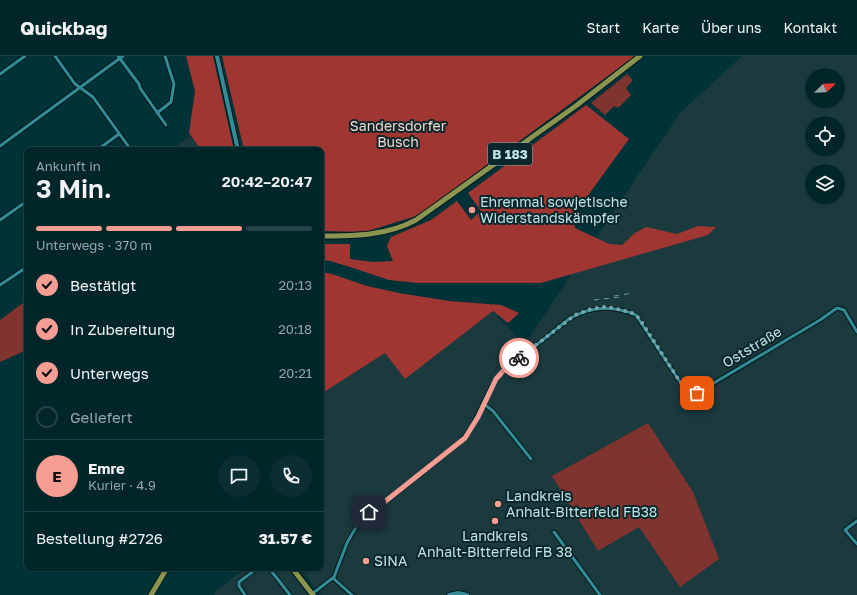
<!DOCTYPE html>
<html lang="de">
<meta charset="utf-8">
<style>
body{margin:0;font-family:"Golos Text",sans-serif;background:#0a2e32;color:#f1f3f6;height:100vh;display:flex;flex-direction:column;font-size:15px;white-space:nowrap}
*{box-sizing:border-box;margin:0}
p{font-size:13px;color:#95a5a8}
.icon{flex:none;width:22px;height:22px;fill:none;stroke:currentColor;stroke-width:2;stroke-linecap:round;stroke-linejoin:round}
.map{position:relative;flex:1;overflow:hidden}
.sheet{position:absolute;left:24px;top:91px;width:300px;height:424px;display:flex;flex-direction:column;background:#00262a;border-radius:8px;box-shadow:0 1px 3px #0004,0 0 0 1px #224347}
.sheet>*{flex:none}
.needle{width:26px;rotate:67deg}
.controls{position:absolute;left:805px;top:12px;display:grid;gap:8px}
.controls a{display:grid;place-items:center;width:40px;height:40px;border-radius:50%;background:#00262a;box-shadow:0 1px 3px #0004,0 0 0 1px #224347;font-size:20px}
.pin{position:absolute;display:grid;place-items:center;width:34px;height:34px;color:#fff;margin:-17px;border-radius:8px;box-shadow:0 2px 6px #0006}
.courier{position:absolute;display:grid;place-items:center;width:40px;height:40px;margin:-20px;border:3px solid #f59c93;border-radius:50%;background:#fff;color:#222;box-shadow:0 1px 5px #0007}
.summary em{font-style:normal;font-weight:600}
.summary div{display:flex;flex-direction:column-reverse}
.summary{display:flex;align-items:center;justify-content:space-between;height:68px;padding:0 12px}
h1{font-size:26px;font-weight:600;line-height:30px}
.bar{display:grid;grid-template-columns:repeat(4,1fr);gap:6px 4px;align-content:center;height:48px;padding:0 12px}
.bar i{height:5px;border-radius:3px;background:#224347}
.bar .active{background:#f59c93}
.bar p{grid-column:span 4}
.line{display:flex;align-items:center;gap:10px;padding:0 12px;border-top:1px solid #224347}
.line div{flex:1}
.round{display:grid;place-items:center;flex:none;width:42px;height:42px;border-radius:21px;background:#0a2e32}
ol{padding:0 12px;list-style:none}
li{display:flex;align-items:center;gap:12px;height:44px}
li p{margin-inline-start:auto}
li .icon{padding:4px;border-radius:50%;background:#f59c93;color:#111;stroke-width:4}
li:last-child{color:#95a5a8}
li i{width:22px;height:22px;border:2px solid #224347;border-radius:50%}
header{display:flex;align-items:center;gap:24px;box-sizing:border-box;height:56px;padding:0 20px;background:#00262a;border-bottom:1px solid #224347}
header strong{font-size:19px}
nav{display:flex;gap:22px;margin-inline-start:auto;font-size:14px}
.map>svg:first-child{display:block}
.built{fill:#1b3a3e;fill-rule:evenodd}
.green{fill:#80342f}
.forest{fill:#a03632}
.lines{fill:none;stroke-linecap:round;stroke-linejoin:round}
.minor-casing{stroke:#00181c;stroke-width:5}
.tertiary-casing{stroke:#00181c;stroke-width:6}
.primary-casing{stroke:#00181c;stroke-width:7}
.minor{stroke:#328b95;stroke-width:3}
.tertiary{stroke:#328b95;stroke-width:4}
.primary{stroke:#8c9550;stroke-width:5}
.rail{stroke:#6e9a9f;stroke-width:1;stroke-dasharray:5 5;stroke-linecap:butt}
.done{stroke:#7aa6ab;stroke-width:4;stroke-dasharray:0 7.2}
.route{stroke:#f59c93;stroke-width:5}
.poi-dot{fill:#f59c93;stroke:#0b272a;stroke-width:1.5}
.labels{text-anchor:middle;stroke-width:4;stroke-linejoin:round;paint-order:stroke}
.shield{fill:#0b272a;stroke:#87abb0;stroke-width:1}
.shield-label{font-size:13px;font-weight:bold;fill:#bce4e9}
.park-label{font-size:14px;fill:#f5d7d3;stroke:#0b272a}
.poi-label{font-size:14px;fill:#bce4e9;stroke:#0b272a;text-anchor:start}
.street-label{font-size:14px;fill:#bce4e9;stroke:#0b272a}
</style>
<header>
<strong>Quickbag</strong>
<nav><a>Start</a><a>Karte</a><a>Über uns</a><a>Kontakt</a></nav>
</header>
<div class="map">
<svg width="857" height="539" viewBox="0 0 857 539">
<rect width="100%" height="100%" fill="#003338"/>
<path class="built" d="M742,0H857V539H321L300,512H321V338L385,296L405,323L493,255L524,289L680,57ZM812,19H838V45H812ZM812,67H838V93H812ZM812,115H838V141H812Z
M190,80L201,94H171Z
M246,512H288L308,539H215L213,537Z"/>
<path class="green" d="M627,18L633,24L626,32L631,39L618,52L614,50L605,59L591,47Z
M27,244V294L0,306V264Z
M648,367L693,436L719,503L680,531L639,471L598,495L552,420Z"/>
<path class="forest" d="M186,0H213L234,94H201L189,77L195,35Z
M222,0H635L419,159L365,176L321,175V94H244Z
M586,49L629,83L573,160L575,172L609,188L622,189L635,177L646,171L677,178L698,170L716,171L708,179L541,227H417L389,224L350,211L330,205L321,204V188H350V203L373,206L393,205L387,190L391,181L431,164L457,145L471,164L481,155L468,137Z
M321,216L332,218L367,230L399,237L449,245L501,249L519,257L508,267L493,255L405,323L385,297L321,338Z"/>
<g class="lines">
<g class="minor-casing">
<path id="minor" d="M55,0L75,28L93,41L131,94
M118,0L139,28L140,32L166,69
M0,18L25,0
M157,57L171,46L174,28L165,0
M0,90L123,0
M97,94L119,78
M0,164L27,145
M0,229L27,211
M484,348L493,355L531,403
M857,465L845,474L857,488
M554,476L600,539
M269,512L290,539
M333,522L352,539
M312,538L334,521L347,487L359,466L374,452L383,448L458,388C480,367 482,340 500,318L569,263C590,250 613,249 636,259L686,335L691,338L697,337L820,264L837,252L844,254L857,276
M245,539L239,530V526L258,512"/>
</g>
<g class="tertiary-casing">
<path id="tertiary" d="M217,0L238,94
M449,539L458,537L467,539"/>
</g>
<g class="primary-casing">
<path id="primary" d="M321,180C354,180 386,180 416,164L577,49L640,0
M292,512L313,539
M151,539L167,512"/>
</g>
<use href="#minor" class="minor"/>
<use href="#tertiary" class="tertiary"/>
<use href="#primary" class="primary"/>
<path class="rail" d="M614,240L634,237
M594,244L620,241"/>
</g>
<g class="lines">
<path class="done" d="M519,302L575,259L591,253L604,251L614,252L632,257L639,262L686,335L691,338L697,337"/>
<path class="route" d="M369,456L382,448L465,382L478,361L496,323L504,314L519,302"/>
</g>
<g class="poi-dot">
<circle cx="472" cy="154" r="4"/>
<circle cx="498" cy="448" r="4"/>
<circle cx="495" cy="465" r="4"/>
<circle cx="366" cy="505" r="4"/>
</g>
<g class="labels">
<rect class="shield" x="488" y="87" width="44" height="22" rx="3"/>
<g class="shield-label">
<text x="510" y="103">B 183</text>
</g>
<g class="park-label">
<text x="398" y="75">Sandersdorfer<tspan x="398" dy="16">Busch</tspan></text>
</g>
<g class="poi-label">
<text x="480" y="151">Ehrenmal sowjetische<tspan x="480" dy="16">Widerstandskämpfer</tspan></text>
<text x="506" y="445">Landkreis<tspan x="506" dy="16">Anhalt-Bitterfeld FB38</tspan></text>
<text x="495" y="485" text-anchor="middle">Landkreis<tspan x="495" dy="16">Anhalt-Bitterfeld FB 38</tspan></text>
<text x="374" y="510">SINA</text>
</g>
<g class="street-label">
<text transform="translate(752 291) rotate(-31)" y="5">Oststraße</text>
</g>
</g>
</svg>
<div class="controls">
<a><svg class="needle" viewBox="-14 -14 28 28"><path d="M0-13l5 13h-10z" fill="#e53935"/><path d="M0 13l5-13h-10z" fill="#95a5a8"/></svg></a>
<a><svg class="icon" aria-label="locate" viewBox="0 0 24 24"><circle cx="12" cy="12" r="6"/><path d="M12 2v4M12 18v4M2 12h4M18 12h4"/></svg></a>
<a><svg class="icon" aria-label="layers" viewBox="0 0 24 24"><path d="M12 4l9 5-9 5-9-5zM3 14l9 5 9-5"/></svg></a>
</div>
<div class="pin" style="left:697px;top:337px;background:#ea580c"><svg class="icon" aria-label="bag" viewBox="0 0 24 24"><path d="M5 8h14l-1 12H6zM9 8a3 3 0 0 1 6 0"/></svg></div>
<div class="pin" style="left:369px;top:456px;background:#1f2937"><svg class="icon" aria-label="home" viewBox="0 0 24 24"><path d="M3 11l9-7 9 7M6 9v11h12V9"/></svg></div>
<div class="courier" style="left:519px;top:302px"><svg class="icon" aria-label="bike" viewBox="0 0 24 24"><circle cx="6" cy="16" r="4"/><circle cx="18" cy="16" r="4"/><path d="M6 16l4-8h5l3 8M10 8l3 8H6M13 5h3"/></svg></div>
<section class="sheet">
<div class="summary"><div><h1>3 Min.</h1><p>Ankunft in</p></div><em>20:42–20:47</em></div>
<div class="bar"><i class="active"></i><i class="active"></i><i class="active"></i><i></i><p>Unterwegs · 370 m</p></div>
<ol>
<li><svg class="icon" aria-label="check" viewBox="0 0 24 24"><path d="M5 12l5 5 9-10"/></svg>Bestätigt<p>20:13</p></li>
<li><svg class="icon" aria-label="check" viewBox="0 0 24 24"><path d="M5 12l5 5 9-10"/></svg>In Zubereitung<p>20:18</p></li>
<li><svg class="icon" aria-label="check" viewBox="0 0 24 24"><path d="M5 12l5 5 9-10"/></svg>Unterwegs<p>20:21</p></li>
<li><i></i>Geliefert</li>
</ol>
<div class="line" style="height:72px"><b class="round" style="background:#f59c93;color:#111">E</b><div><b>Emre</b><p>Kurier · 4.9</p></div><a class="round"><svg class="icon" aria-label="chat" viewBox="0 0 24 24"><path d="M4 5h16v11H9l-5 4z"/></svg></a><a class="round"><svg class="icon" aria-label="phone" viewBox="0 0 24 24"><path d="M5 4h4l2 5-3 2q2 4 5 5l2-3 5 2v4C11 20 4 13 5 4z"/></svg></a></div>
<div class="line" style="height:52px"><div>Bestellung #2726</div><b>31.57 €</b></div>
</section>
</div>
